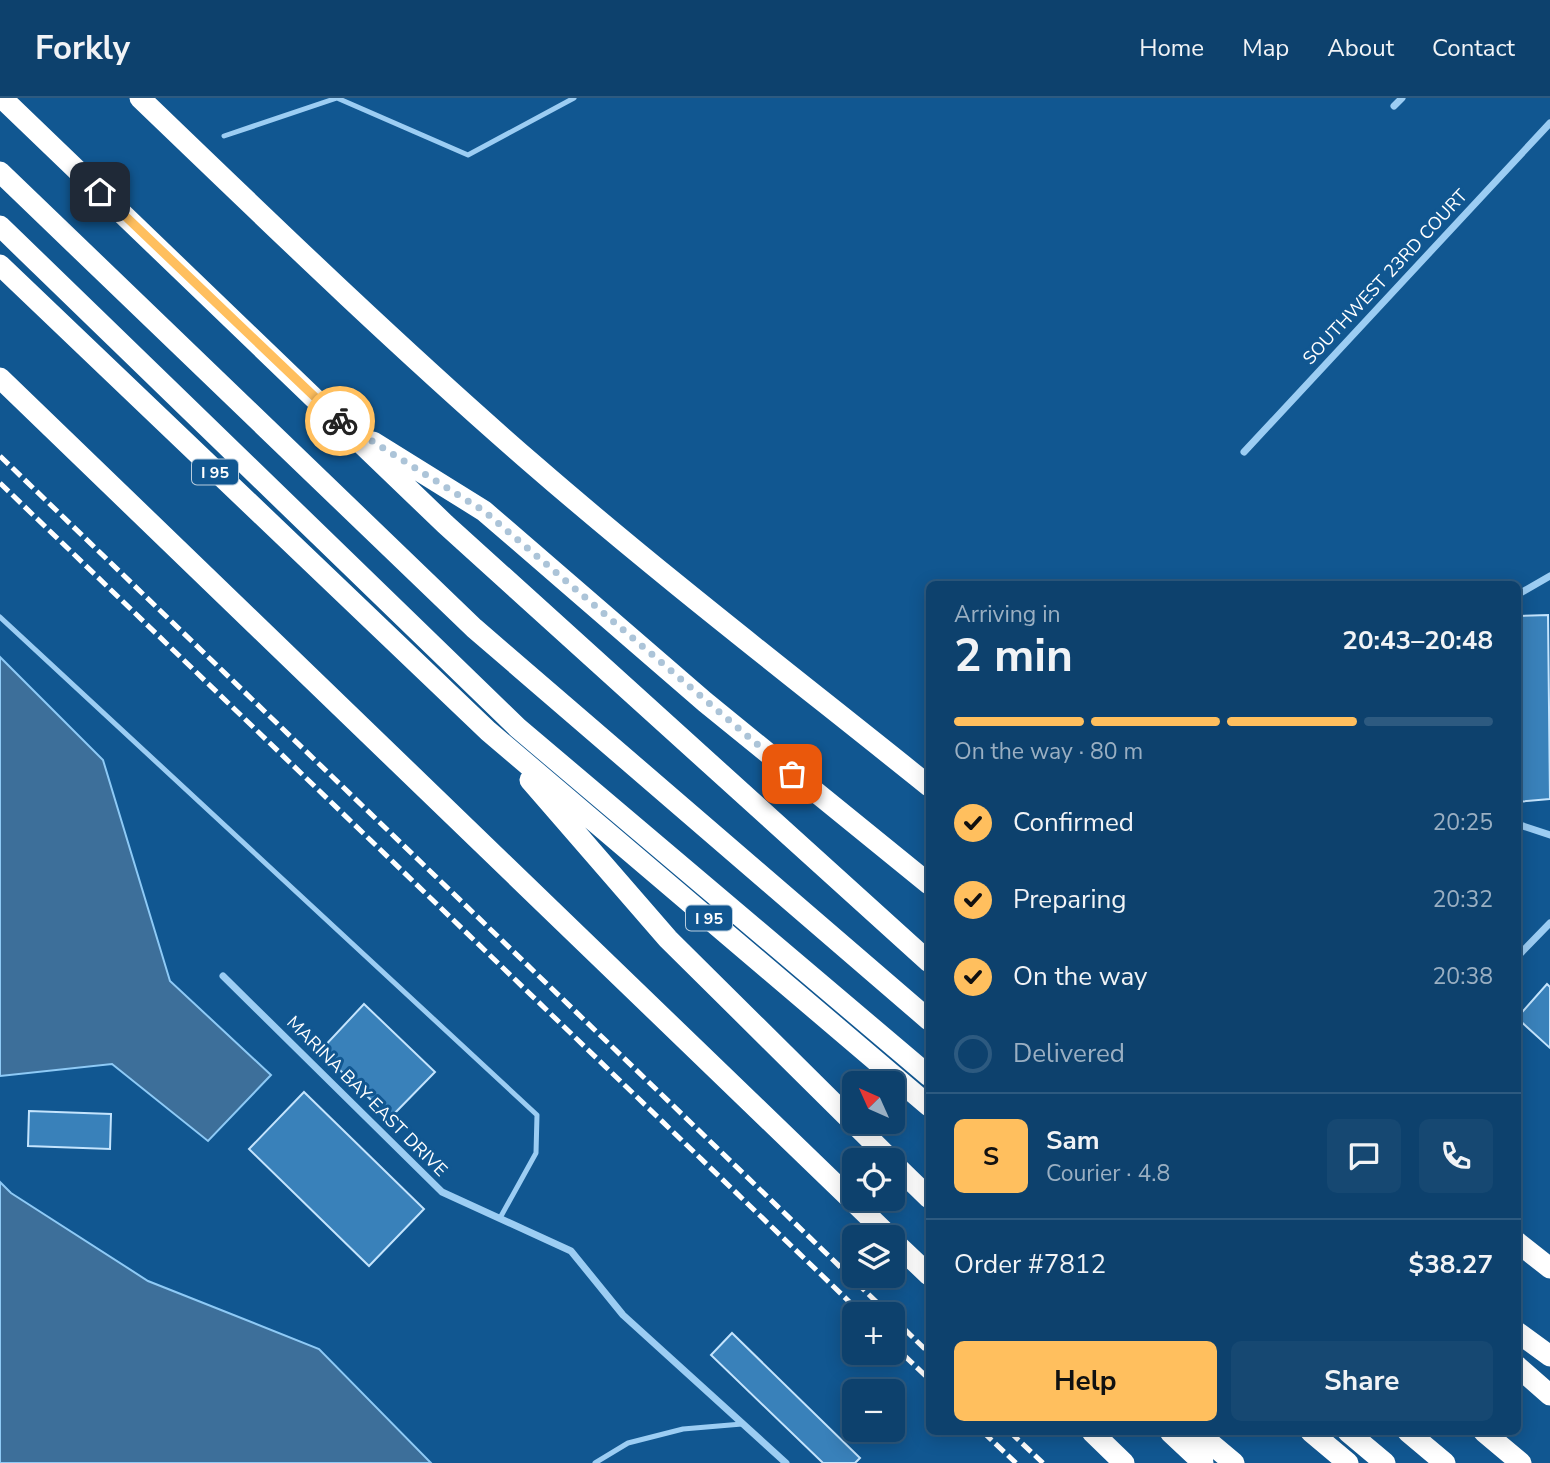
<!DOCTYPE html>
<meta charset="utf-8">
<style>
body{margin:0;font-family:"Nunito Sans",sans-serif;background:#164872;color:#f1f3f6;height:100vh;display:flex;flex-direction:column;font-size:26px;white-space:nowrap}
*{box-sizing:border-box;margin:0}
p{font-size:23px;color:#9aafc2}
.icon{flex:none;width:38px;height:38px;fill:none;stroke:currentColor;stroke-width:2;stroke-linecap:round;stroke-linejoin:round}
.map{position:relative;flex:1;overflow:hidden}
.side{position:absolute;left:926px;top:483px;width:595px;height:854px;display:flex;flex-direction:column;background:#0d416d;border-radius:10px;box-shadow:0 4px 18px #0003,0 0 0 2px #2d5a80}
.side>*{flex:none}
.needle{width:46px;rotate:315deg}
.fabs{position:absolute;left:842px;top:973px;display:grid;gap:14px}
.fabs a{display:grid;place-items:center;width:63px;height:63px;border-radius:10px;background:#0d416d;box-shadow:0 4px 18px #0003,0 0 0 2px #2d5a80;font-size:35px}
.pin{position:absolute;display:grid;place-items:center;width:60px;height:60px;color:#fff;margin:-30px;border-radius:14px;box-shadow:0 4px 10px #0006}
.courier{position:absolute;display:grid;place-items:center;width:70px;height:70px;margin:-35px;border:5px solid #ffbf5e;border-radius:50%;background:#fff;color:#222;box-shadow:0 2px 9px #0007}
.summary em{font-style:normal;font-weight:700}
.summary div{display:flex;flex-direction:column-reverse}
.summary{display:flex;align-items:center;justify-content:space-between;height:119px;padding:0 28px}
h1{font-size:46px;font-weight:700;line-height:52px}
.bar{display:grid;grid-template-columns:repeat(4,1fr);gap:10px 7px;align-content:center;height:84px;padding:0 28px}
.bar i{height:9px;border-radius:5px;background:#2d5a80}
.bar .selected{background:#ffbf5e}
.bar p{grid-column:span 4}
.line{display:flex;align-items:center;gap:18px;padding:0 28px;border-top:2px solid #2d5a80}
.line div{flex:1}
.round{display:grid;place-items:center;flex:none;width:74px;height:74px;border-radius:10px;background:#164872}
ol{padding:0 28px;list-style:none}
li{display:flex;align-items:center;gap:21px;height:77px}
li p{margin-inline-start:auto}
li .icon{padding:7px;border-radius:50%;background:#ffbf5e;color:#111;stroke-width:4}
li:last-child{color:#9aafc2}
li i{width:38px;height:38px;border:4px solid #2d5a80;border-radius:50%}
.primary-button{display:flex;gap:14px;margin-top:auto;padding:14px 28px}
.primary-button a{flex:1;height:80px;border-radius:10px;background:#ffbf5e;color:#111;font-size:28px;font-weight:700;line-height:80px;text-align:center}
.primary-button a+a{background:#164872;color:#f1f3f6}
header{display:flex;align-items:center;gap:42px;box-sizing:border-box;height:98px;padding:0 35px;background:#0d416d;border-bottom:2px solid #2d5a80}
header strong{font-size:33px}
nav{display:flex;gap:38px;margin-inline-start:auto;font-size:24px}
.map>svg:first-child{display:block}
.water{fill:#3d6f9a;stroke:#8ecaf6;stroke-width:2}
.building{fill:#3981ba;stroke:#c4e4fd;stroke-width:2}
.lines{fill:none;stroke-linecap:round;stroke-linejoin:round}
.lane{stroke:#9ccdf3;stroke-width:5}
.street{stroke:#9ccdf3;stroke-width:7}
.highway{stroke:#fff;stroke-width:21}
.rail{stroke:#fff;stroke-width:5;stroke-dasharray:12 5;stroke-linecap:butt}
.done{stroke:#acc4d8;stroke-width:7;stroke-dasharray:0 12.6}
.route{stroke:#ffbf5e;stroke-width:9}
.labels{text-anchor:middle;stroke-width:6;stroke-linejoin:round;paint-order:stroke}
.shield{fill:#115791;stroke:#b8cdde;stroke-width:2}
.shield-label{font-size:16px;font-weight:bold;fill:#fff}
.street-label{font-size:18px;fill:#fff;stroke:#115791}
</style>
<header>
<strong>Forkly</strong>
<nav><a>Home</a><a>Map</a><a>About</a><a>Contact</a></nav>
</header>
<div class="map">
<svg width="1550" height="1365" viewBox="0 0 1550 1365">
<rect width="100%" height="100%" fill="#115791"/>
<path class="water" d="M0,559L103,662L170,883L271,977L208,1043L112,966L0,978Z
M0,1084L11,1095L148,1183L319,1251L431,1365H0Z"/>
<path class="building" d="M1548,517L1550,701L1517,704V518Z
M1547,886L1550,889V950L1517,920Z
M364,906L435,974L390,1020L320,953Z
M304,994L424,1111L369,1168L249,1051Z
M29,1013L111,1016L110,1051L28,1048Z
M732,1235L860,1360L855,1365H823L711,1257Z"/>
<g class="lines">
<path class="lane" d="M224,38L337,0L468,57L574,0
M0,519L537,1017L536,1055L500,1120
M595,1365L628,1345L683,1331L742,1326"/>
<path class="street" d="M1394,8L1402,0
M1244,354L1550,25
M1517,497L1550,478
M1517,726L1550,737
M1517,859L1550,825
M223,878L442,1094L571,1153L623,1217L786,1365"/>
<path class="highway" d="M2,0L445,426L929,864
M140,0C270,125 399,250 535,368C663,479 797,582 929,688
M0,74L474,530L929,922
M0,128L518,630L929,978
M0,167L488,633L929,1008
M0,280L890,1139
M373,344L484,413L705,604L929,786
M530,682L668,841L891,1062
M892,1064L929,1100
M892,1142L929,1177
M1517,1144L1550,1170
M1517,1234L1550,1258
M1517,1268L1550,1297
M1092,1334L1124,1365
M1170,1334L1203,1365
M1197,1334L1234,1365
M1311,1334L1348,1365
M1348,1334L1385,1365
M1408,1334L1445,1365
M1484,1334L1521,1365"/>
<path class="rail" d="M0,358L889,1216
M0,385L862,1216
M892,1219L929,1255
M892,1246L929,1281
M983,1334L1016,1365
M1010,1334L1043,1365"/>
</g>
<g class="lines">
<path class="done" d="M340,323L484,413L792,676"/>
<path class="route" d="M100,94L340,323"/>
</g>
<g class="labels">
<g class="shield">
<rect x="192" y="361.5" width="46" height="25" rx="5"/>
<rect x="686" y="807.5" width="46" height="25" rx="5"/>
</g>
<g class="shield-label">
<text x="215" y="380">I 95</text>
<text x="709" y="826">I 95</text>
</g>
<g class="street-label">
<text transform="translate(1385 179) rotate(-47)" y="6">SOUTHWEST 23RD COURT</text>
<text transform="translate(367 998) rotate(45)" y="6">MARINA BAY EAST DRIVE</text>
</g>
</g>
</svg>
<div class="fabs">
<a><svg class="needle" viewBox="-14 -14 28 28"><path d="M0-13l5 13h-10z" fill="#e53935"/><path d="M0 13l5-13h-10z" fill="#9aafc2"/></svg></a>
<a><svg class="icon" aria-label="locate" viewBox="0 0 24 24"><circle cx="12" cy="12" r="6"/><path d="M12 2v4M12 18v4M2 12h4M18 12h4"/></svg></a>
<a><svg class="icon" aria-label="layers" viewBox="0 0 24 24"><path d="M12 4l9 5-9 5-9-5zM3 14l9 5 9-5"/></svg></a>
<a>+</a>
<a>−</a>
</div>
<div class="pin" style="left:792px;top:676px;background:#ea580c"><svg class="icon" aria-label="bag" viewBox="0 0 24 24"><path d="M5 8h14l-1 12H6zM9 8a3 3 0 0 1 6 0"/></svg></div>
<div class="pin" style="left:100px;top:94px;background:#1f2937"><svg class="icon" aria-label="home" viewBox="0 0 24 24"><path d="M3 11l9-7 9 7M6 9v11h12V9"/></svg></div>
<div class="courier" style="left:340px;top:323px"><svg class="icon" aria-label="bike" viewBox="0 0 24 24"><circle cx="6" cy="16" r="4"/><circle cx="18" cy="16" r="4"/><path d="M6 16l4-8h5l3 8M10 8l3 8H6M13 5h3"/></svg></div>
<section class="side">
<div class="summary"><div><h1>2 min</h1><p>Arriving in</p></div><em>20:43–20:48</em></div>
<div class="bar"><i class="selected"></i><i class="selected"></i><i class="selected"></i><i></i><p>On the way · 80 m</p></div>
<ol>
<li><svg class="icon" aria-label="check" viewBox="0 0 24 24"><path d="M5 12l5 5 9-10"/></svg>Confirmed<p>20:25</p></li>
<li><svg class="icon" aria-label="check" viewBox="0 0 24 24"><path d="M5 12l5 5 9-10"/></svg>Preparing<p>20:32</p></li>
<li><svg class="icon" aria-label="check" viewBox="0 0 24 24"><path d="M5 12l5 5 9-10"/></svg>On the way<p>20:38</p></li>
<li><i></i>Delivered</li>
</ol>
<div class="line" style="height:126px"><b class="round" style="background:#ffbf5e;color:#111">S</b><div><b>Sam</b><p>Courier · 4.8</p></div><a class="round"><svg class="icon" aria-label="chat" viewBox="0 0 24 24"><path d="M4 5h16v11H9l-5 4z"/></svg></a><a class="round"><svg class="icon" aria-label="phone" viewBox="0 0 24 24"><path d="M5 4h4l2 5-3 2q2 4 5 5l2-3 5 2v4C11 20 4 13 5 4z"/></svg></a></div>
<div class="line" style="height:91px"><div>Order #7812</div><b>$38.27</b></div>
<div class="primary-button"><a>Help</a><a>Share</a></div>
</section>
</div>
